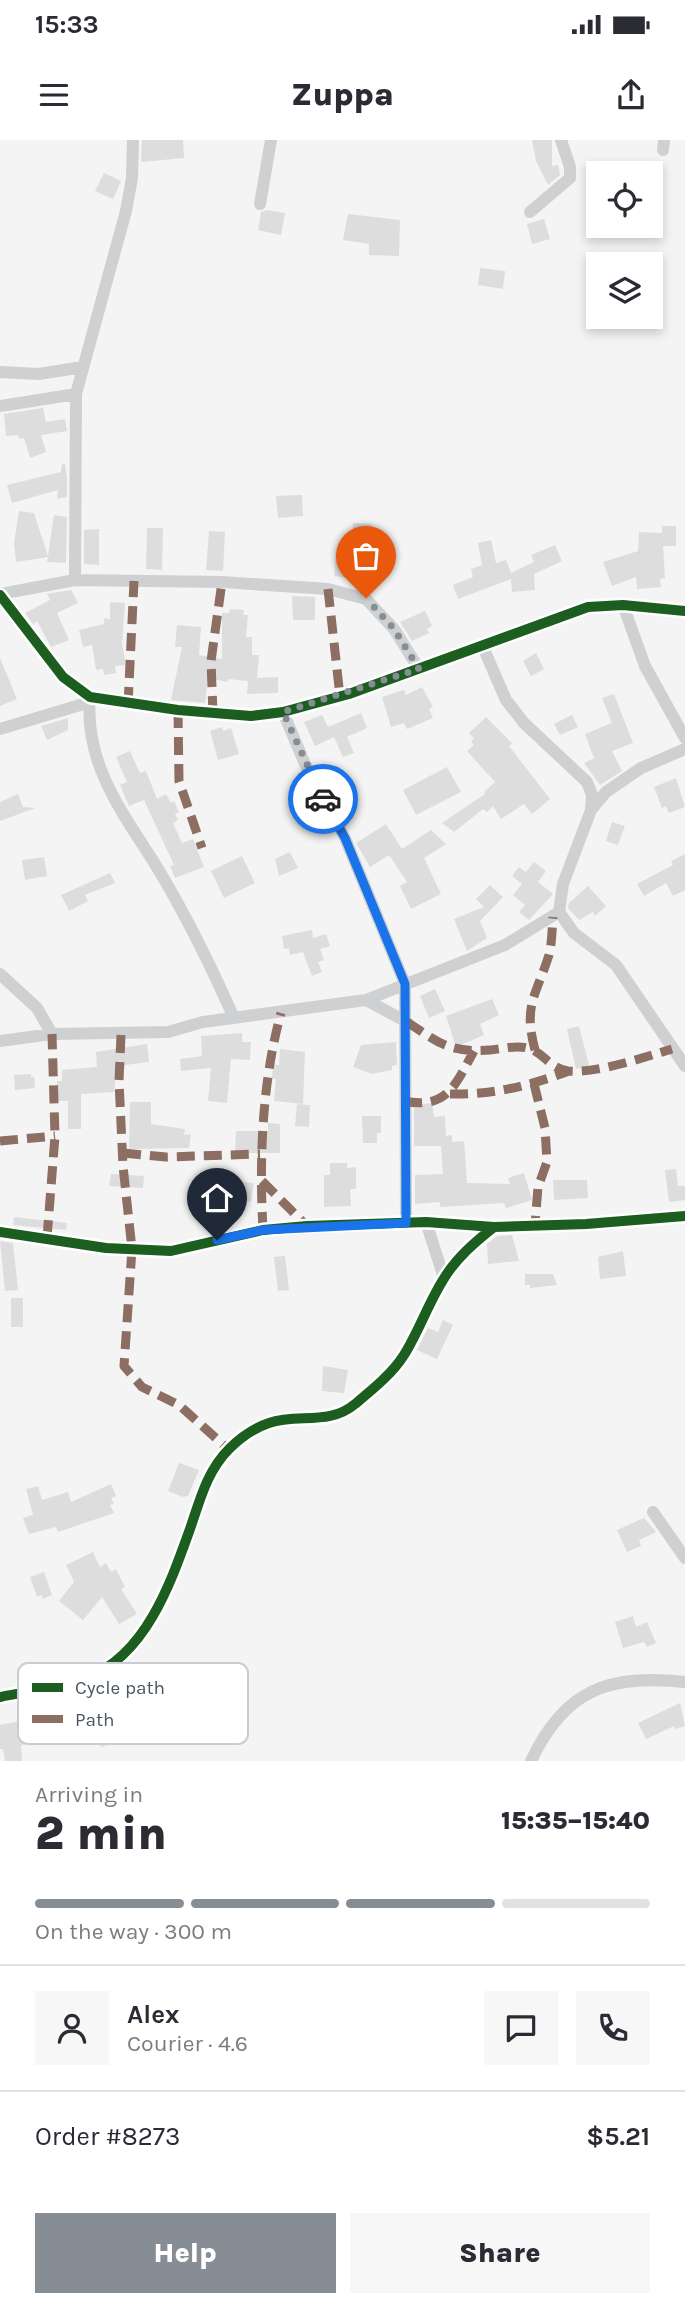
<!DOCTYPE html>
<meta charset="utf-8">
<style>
body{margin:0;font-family:Karla,sans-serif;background:#f7f7f7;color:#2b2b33;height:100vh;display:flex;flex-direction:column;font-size:26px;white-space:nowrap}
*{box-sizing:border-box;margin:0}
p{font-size:23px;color:#7c7c81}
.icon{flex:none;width:38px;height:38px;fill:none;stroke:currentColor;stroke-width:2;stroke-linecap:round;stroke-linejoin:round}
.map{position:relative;height:1621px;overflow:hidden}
.sheet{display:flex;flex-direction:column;background:#fff;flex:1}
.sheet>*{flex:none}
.tools{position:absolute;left:586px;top:21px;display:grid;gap:14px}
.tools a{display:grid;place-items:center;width:77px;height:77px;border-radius:0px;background:#fff;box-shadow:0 4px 10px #0003;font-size:35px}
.pin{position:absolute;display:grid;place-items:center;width:60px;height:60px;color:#fff;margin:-72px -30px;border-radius:50% 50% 50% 0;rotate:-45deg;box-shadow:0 0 7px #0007}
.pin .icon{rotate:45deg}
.courier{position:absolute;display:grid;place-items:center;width:70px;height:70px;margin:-35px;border:5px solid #1a73e8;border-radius:50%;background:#fff;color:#222;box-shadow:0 2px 9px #0007}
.summary em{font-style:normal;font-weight:800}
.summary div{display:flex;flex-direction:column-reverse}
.summary{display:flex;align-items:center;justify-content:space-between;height:119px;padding:0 35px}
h1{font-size:46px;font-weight:800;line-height:52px}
.bar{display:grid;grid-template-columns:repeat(4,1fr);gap:10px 7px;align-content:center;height:84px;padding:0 35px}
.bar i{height:9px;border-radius:5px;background:#e1e1e2}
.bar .selected{background:#868d94}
.bar p{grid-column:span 4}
.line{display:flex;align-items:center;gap:18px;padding:0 35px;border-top:2px solid #e1e1e2}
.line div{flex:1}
.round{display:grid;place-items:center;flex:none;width:74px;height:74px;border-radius:0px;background:#f7f7f7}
.button{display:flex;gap:14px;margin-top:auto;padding:14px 35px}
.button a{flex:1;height:80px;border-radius:0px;background:#868d94;color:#fff;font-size:28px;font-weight:800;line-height:80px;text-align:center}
.button a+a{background:#f7f7f7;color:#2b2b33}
.status{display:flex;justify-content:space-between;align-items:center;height:49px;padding:0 35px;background:#fff;direction:ltr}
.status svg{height:19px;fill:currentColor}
header{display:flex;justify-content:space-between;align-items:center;height:91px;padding:0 35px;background:#fff;font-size:32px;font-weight:800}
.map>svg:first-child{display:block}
.building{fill:#ddddde}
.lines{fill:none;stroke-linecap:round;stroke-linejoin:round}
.minor{stroke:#ced0d2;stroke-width:12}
.quiet{stroke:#8d6e63;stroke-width:9;stroke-dasharray:18 9;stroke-linecap:butt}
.cycleway-casing{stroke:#fff;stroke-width:15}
.cycleway{stroke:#1b5e20;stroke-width:10}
.done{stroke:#868d94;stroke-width:7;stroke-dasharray:0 12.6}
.route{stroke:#1a73e8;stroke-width:9}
.key{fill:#fff;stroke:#c9ccd0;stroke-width:2}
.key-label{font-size:19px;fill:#4a5661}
</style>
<div class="status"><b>15:33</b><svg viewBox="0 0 49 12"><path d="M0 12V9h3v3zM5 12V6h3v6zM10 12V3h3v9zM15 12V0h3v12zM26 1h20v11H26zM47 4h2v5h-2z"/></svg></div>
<header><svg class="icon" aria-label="menu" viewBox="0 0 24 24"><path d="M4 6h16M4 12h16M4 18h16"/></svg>Zuppa<svg class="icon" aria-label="share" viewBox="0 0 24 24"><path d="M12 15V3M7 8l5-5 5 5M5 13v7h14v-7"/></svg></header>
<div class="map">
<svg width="685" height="1621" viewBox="0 0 685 1621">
<rect width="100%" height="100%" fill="#f4f4f4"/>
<path class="building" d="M142,0H183L184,18L141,22Z
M532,0H552V26L558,25L560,35L548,45L536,21Z
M104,33L121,41L113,59L95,51Z
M267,70L285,73L281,95L258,90L261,72Z
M348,74L400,80L399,116L369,115V104L343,100Z
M544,79L550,99L532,104L527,84Z
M480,128L505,131L503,149L478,145Z
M43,268L46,282L65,279L67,291L41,295L46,312L30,318L24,298L19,299L18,295L6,296L4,274Z
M62,324H65L67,338V357L57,359L58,350L12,363L7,345L61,332Z
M302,355L303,376L278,378L276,356Z
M19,371L34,373L48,416L54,375L67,377L66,423L47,422L48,417L16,422L14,403Z
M353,383L371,384V392H375L374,408H384L387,438L366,440L334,436L336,412L352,413Z
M662,386H676V406H663L665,438L660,439L661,447L637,449L636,437L612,446L603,422L638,411L639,392L662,393Z
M147,388H163L162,430L146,429Z
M99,389V425L84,424V390Z
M209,391L225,392L223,431L206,430Z
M491,400L496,423L506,420L511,433L534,422L531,415L555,405L562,421L534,434L535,450L512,452L511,439L458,459L453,445L473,437L471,429L482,425L478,403Z
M71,450L78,463L57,473L69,500L51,507L37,481L33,484L25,473L50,460L47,454Z
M292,456L315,457V480H293Z
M110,462L125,463L122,504L126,525L115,526L116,533L104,535L103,529L96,530L92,505L83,507L79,490L104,484V478L110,479Z
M230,469L244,470L243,475H248L246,497H252V515H259L257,538L278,537V553L247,554L248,541L228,539L227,542L208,538L205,563L171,560L182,507H175L177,485L201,487L199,515L222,519V473H229Z
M425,471L432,486L427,489L429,493L412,501L400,482Z
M536,513L544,529L531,536L523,521Z
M0,518L17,559L0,566Z
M422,547L433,567L429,569L433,578L407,589L404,583L391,587L382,557L404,550L406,555Z
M614,554L633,603L612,611L622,631L600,645L584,623L594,618L585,594L612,583L602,558Z
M361,573L367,588L347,597L354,613L343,617L334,597L315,606L304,582L322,575L328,587Z
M572,575L578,587L560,595L554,584Z
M486,577L512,603L509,606L550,659L532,674L524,664L501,679L493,666L487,672L483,669L454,692L442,683L485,654L484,652L495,642L467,611L474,605L471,602L474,598L469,593Z
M68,578V590L47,600L41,586Z
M222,587L223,591L231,588L239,614L218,620L210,591Z
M130,611L140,633L146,631L157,659L166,654L171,663L174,661L179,672L175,674L178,680L173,683L182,703L193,699L204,727L175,738L170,726L174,725L144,660L129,666L120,645L127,642L116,617Z
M339,626L352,648L333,658L321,635Z
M447,627L461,652L416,675L403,650Z
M676,638L685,667L669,673L666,666L662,668L654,647Z
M18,654L23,667L35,668L0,681V662Z
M612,682L625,686L618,705L606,701Z
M386,684L402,709L431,690L446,704L424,718L441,754L411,769L400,746L407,742L389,715L370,727L356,703Z
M290,712L298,728L279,736L275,719Z
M685,714V750L673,756L666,743L644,756L637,744L673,725L671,721Z
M242,716L255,743L224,758L211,731Z
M44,717L47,736L25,740L22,720Z
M534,722L546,731L538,742L553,754L529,780L519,772L525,765L513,755L522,744L512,736L519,727L526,732Z
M110,733L115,743L85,755L88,761L69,771L61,755Z
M490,745L503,757L480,781L487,798L467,811L454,779L484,767L476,759Z
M588,746L606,766L595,776L593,772L579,780L568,768L569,763Z
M312,790L313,798L326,794L330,806L320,809L324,820L318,822L322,832L312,836L303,812L290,815L289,808L284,809L282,796Z
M435,849L445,871L429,878L420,856Z
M492,859L499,875L480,884L484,895L456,907L446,876Z
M579,886L589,925L576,929L567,889Z
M242,893V902H251L250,920L231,919L227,963L208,961L211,928L181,931L180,919L202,916L201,896Z
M396,902L397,925L392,926V930L372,934L353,927L361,905Z
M147,904L149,922L117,926L114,952L81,954V989H68V961H58L57,941H62V930L97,927L96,912Z
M280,909L305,912L303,964L274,961L276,939L272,938L273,925H279Z
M31,934V937H34L35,948L15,950L14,935Z
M130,962H151V984L185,989L184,995L191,994L189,1008L129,1009Z
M432,963L434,977L445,976L446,996L452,995V1002L464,1001L467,1043L510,1044L508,1038L524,1033L532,1060L506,1068L504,1063L440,1067V1062L415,1064V1035L443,1034L441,1006H414V965Z
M297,964L310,965L309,987L295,986Z
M362,976H381V993H377V1003H363Z
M268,983L280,984V1013H235L236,991H268Z
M330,1023H347V1028L356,1027V1049H350L351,1066L324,1067V1035H330Z
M676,1029L678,1046H685V1060L669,1062L665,1030Z
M111,1034L144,1036L143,1048L109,1046Z
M553,1040H587L588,1058L554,1060Z
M242,1042L254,1043L251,1062L236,1060L237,1081L202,1085L194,1058L225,1050L226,1047L241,1049Z
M14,1077L67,1083L66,1090L13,1085Z
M512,1095L519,1121L488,1124L487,1104L497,1096Z
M0,1101L13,1103L18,1150L5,1151Z
M623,1111L626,1136L600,1139L598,1117Z
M285,1116L289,1150L278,1151L274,1117Z
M525,1134H553L557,1145L530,1148V1145H525Z
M11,1158H23V1187H11Z
M443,1180L453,1185L437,1219L417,1210L428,1188L438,1192Z
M323,1226L348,1230L344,1253L322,1251Z
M179,1323L199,1330L188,1356L183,1357L168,1351Z
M111,1344L116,1356L111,1358L114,1364L110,1365L114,1373L58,1392L56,1387L29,1394L23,1378L33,1375L26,1349L38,1346L42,1360L68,1352L71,1362Z
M644,1378L656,1392L639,1400L641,1406L627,1412L617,1390Z
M93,1412L100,1427L106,1423L111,1432L116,1429L125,1447L121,1449L137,1474L119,1484L102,1457L83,1480L59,1461L74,1442L66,1425Z
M44,1432L52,1455L43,1459L41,1455L37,1457L30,1437Z
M633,1476L636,1487L647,1482L656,1503L647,1507L644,1502L623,1508L615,1482Z
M680,1563L685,1586L675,1589L674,1586L646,1599L638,1583Z
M29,1579L34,1602L21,1605L22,1621H5L3,1609H0V1585Z
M121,1590L124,1600L101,1607L98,1597Z"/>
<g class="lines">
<path class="minor" d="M663,10L664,0
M260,64L271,0
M530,72L570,38V27L561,0
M0,232L39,234L83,227
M0,266L76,254
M75,440L76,254L126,71L132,38L133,0
M0,454L75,440L222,442L328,449L366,459L394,489L419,529
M0,455L63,537L90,557L178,570L251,576L283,572L349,554L588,467L623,465L685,471
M623,465L645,526L685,598
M483,507L506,560L524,583L587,642L592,655L591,670
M90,557C84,623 122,672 155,724C185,773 211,826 234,878
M283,572L305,624L345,698L405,844L406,1083
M0,589L90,562
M685,609L641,628L606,652L591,670L563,744L559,772L574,793L616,825L685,926
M0,834L37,868L52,894
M366,860L407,882
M0,901L52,894L168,892L203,882L366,860L505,805L559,772
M426,1082L444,1138
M0,1092L106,1108L171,1111L263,1090L307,1086L426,1082L494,1087L586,1084L685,1076
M653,1372L685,1418
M0,1557C28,1551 61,1548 88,1537C146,1515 171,1442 190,1389C200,1360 207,1331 229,1309C240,1298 254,1288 269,1283C298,1273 329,1286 355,1264C372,1250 392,1234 404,1215C419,1191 428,1164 443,1140C456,1118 475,1102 494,1087
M531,1621C565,1549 609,1534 685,1542"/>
<path class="quiet" d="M328,449L340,556
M128,565L134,441
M178,570L179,641L202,708
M213,574L211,521L222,442
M407,882C439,903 449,913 490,910C501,909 516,905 527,908C543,911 548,928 568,931C595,934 645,917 672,909
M121,895L119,941L123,1026L132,1109L124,1226L142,1247L179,1265L228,1309
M535,910C523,865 536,856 549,815C552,803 552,789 553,777
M534,944L545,988L547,1022L538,1047L535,1085
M450,954C492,955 529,946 569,931
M404,961C448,970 456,943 474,911
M0,1001L55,996
M123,1013L166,1017L260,1014
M262,1041L307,1086
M263,1090C259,1019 262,942 281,873
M47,1098L55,996L52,894"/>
<g class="cycleway-casing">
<path id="cycleway" d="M0,455L63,537L90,557L178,570L251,576L283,572L349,554L588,467L623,465L685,471
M0,1092L106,1108L171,1111L263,1090L307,1086L426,1082L494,1087L586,1084L685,1076
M0,1557C28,1551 61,1548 88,1537C146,1515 171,1442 190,1389C200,1360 207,1331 229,1309C240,1298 254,1288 269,1283C298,1273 329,1286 355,1264C372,1250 392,1234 404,1215C419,1191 428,1164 443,1140C456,1118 475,1102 494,1087"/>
</g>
<use href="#cycleway" class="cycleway"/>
</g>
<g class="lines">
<path class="done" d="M323,659L283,572L419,529L394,489L366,458"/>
<path class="route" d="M217,1100L263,1090L406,1083L405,844L345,698L323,659"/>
</g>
<rect x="18" y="1523" width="230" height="81" rx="10" class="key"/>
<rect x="32" y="1543" width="31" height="9" fill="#1b5e20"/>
<rect x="32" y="1575" width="31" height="8" fill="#8d6e63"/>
<g class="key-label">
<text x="75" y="1554">Cycle path</text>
<text x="75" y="1586">Path</text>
</g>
</svg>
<div class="tools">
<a><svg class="icon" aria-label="locate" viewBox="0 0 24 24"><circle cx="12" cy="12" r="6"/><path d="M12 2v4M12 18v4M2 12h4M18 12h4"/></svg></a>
<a><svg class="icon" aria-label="layers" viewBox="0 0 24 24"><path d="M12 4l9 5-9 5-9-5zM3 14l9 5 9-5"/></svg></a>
</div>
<div class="pin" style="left:366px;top:458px;background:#ea580c"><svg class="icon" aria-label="bag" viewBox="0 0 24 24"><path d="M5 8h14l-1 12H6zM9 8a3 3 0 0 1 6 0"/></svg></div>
<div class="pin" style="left:217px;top:1100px;background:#1f2937"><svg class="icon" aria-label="home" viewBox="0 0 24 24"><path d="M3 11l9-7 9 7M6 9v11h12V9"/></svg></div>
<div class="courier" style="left:323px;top:659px"><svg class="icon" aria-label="car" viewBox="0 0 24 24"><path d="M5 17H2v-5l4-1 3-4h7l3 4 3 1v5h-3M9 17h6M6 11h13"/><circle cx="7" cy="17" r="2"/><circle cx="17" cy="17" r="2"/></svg></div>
</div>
<section class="sheet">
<div class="summary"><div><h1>2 min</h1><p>Arriving in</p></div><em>15:35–15:40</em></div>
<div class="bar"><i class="selected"></i><i class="selected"></i><i class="selected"></i><i></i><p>On the way · 300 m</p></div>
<div class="line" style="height:126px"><a class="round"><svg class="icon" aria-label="person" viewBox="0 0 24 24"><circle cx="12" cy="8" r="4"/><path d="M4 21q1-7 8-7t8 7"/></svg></a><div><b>Alex</b><p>Courier · 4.6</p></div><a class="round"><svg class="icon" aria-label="chat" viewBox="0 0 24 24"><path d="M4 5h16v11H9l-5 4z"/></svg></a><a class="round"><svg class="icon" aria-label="phone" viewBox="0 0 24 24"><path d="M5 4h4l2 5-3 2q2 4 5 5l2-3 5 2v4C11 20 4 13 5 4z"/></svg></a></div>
<div class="line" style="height:91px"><div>Order #8273</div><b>$5.21</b></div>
<div class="button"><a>Help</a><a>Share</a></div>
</section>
